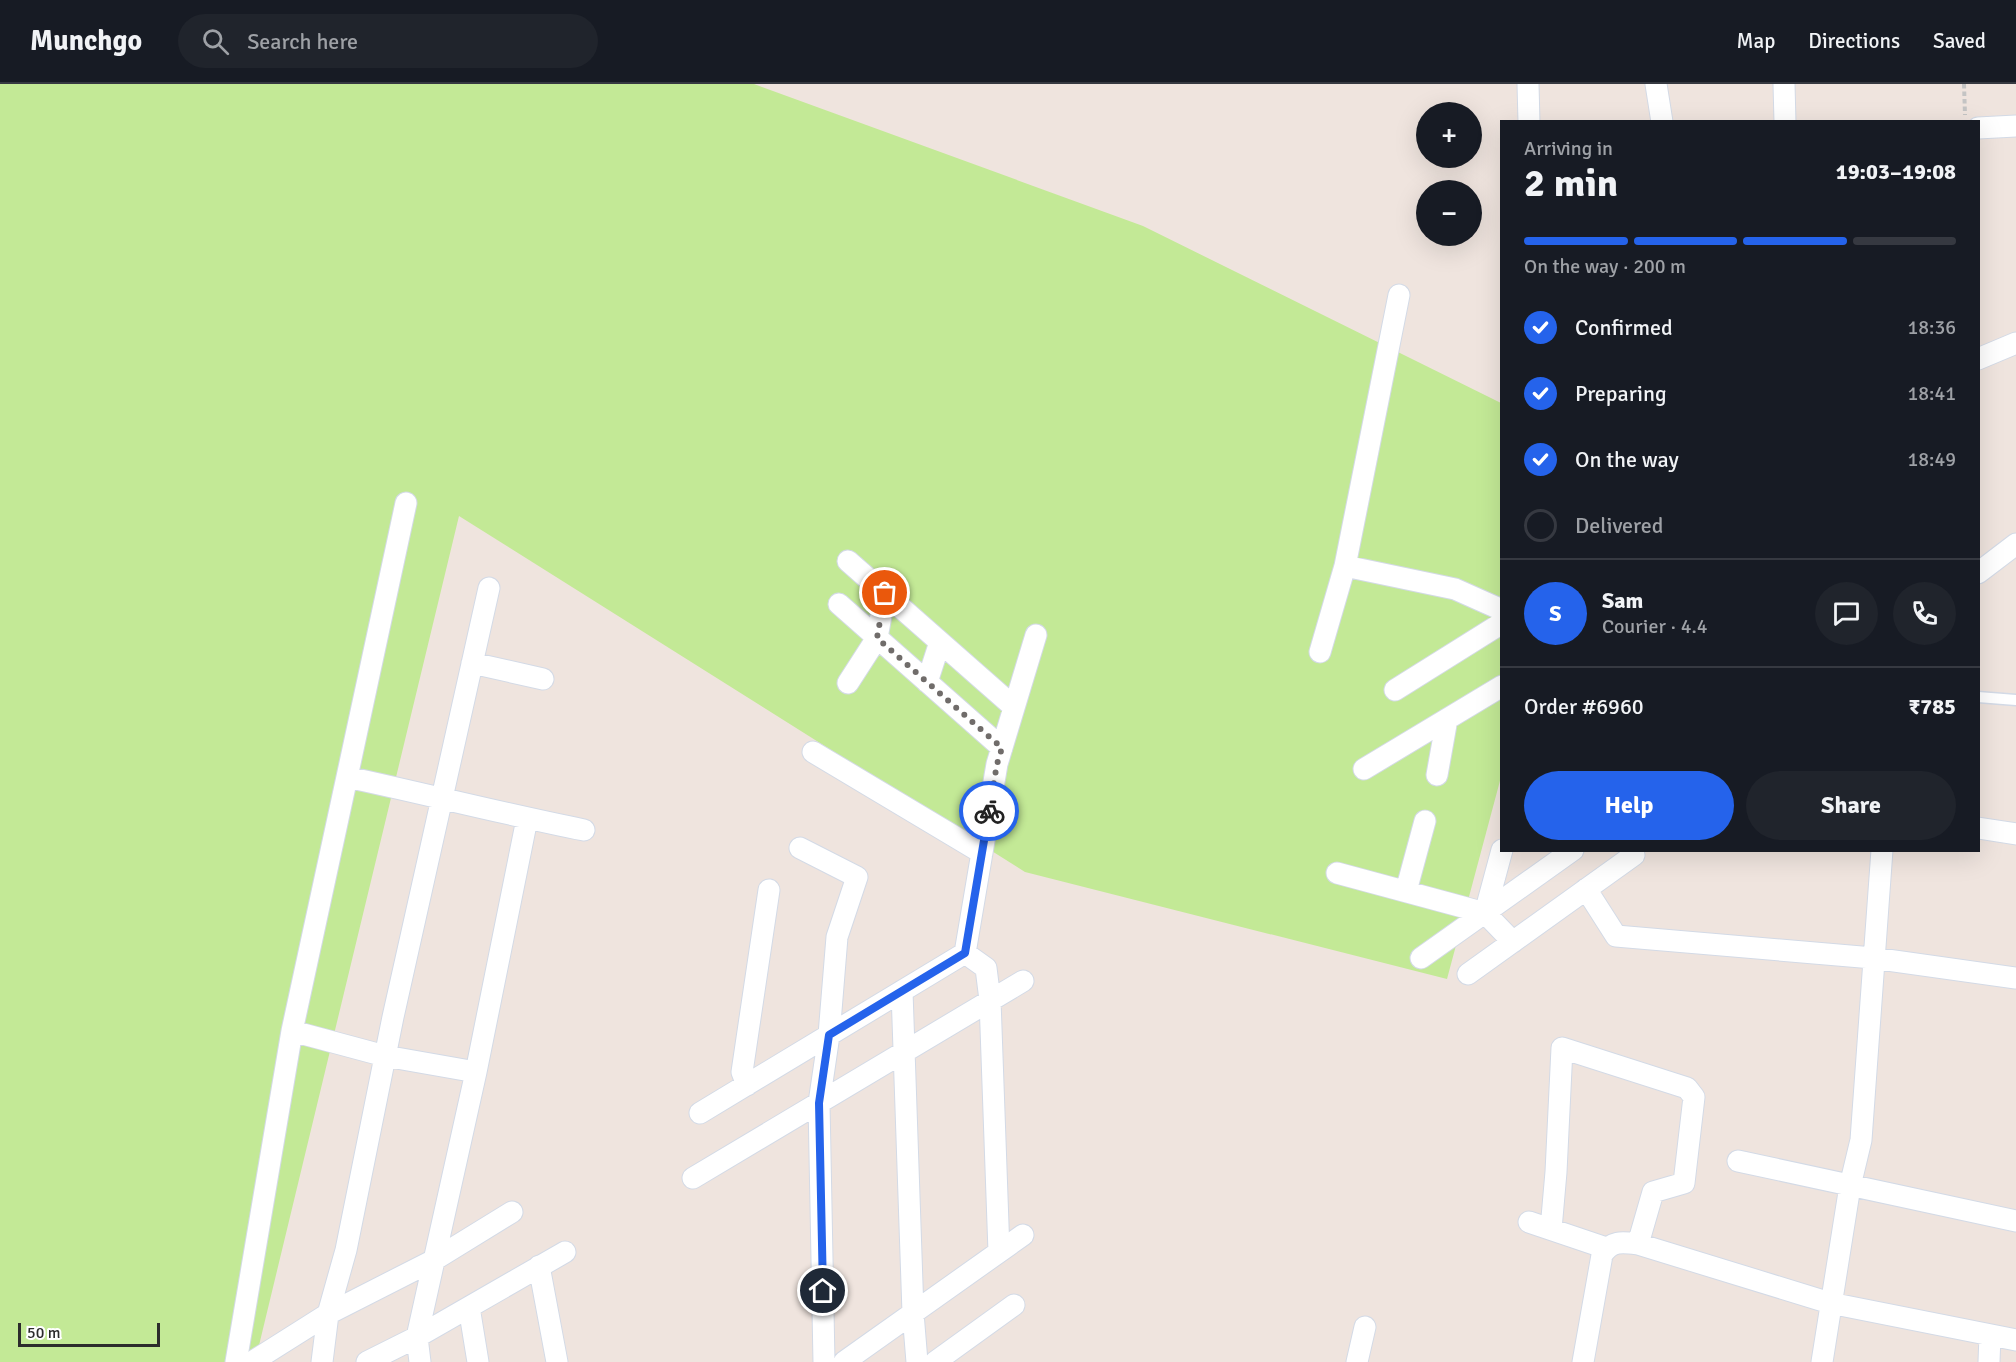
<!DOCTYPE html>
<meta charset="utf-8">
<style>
body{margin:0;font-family:Signika,sans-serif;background:#20242c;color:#f1f3f6;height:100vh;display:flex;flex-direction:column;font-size:22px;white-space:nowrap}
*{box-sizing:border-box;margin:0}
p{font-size:20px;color:#9ea1a6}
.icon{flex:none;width:33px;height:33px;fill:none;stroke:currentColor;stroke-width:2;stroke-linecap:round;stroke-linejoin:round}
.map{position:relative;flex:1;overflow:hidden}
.details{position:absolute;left:1500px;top:36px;width:480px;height:732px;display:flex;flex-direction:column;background:#171b24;border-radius:0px;box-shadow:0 6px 24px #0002}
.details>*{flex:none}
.tools{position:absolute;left:1416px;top:18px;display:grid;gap:12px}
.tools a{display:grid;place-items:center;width:66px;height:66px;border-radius:50%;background:#171b24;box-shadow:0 6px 24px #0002;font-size:30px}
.scale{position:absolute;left:18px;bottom:15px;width:142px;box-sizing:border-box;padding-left:6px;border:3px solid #2c2c2c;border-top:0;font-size:16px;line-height:21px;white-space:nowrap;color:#2c2c2c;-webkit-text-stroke:4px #fff;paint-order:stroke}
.pin{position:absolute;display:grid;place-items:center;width:51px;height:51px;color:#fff;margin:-26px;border:3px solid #fff;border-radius:50%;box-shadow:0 2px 6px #0007}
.courier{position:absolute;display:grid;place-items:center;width:60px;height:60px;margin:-30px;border:4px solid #2563eb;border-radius:50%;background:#fff;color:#222;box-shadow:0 2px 8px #0007}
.overview em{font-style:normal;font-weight:800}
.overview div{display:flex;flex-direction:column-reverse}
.overview{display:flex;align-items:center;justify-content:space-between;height:102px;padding:0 24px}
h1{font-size:39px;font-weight:800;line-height:45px}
.bar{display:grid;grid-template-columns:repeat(4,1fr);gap:9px 6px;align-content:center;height:72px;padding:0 24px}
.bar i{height:8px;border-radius:4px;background:#363941}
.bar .selected{background:#2563eb}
.bar p{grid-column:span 4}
.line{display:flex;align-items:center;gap:15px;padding:0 24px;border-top:2px solid #363941}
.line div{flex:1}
.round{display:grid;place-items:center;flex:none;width:63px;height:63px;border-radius:32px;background:#20242c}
ol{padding:0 24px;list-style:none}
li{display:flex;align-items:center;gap:18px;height:66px}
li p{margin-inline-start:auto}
li .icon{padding:6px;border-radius:50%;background:#2563eb;color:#fff;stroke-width:4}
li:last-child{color:#9ea1a6}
li i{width:33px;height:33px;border:3px solid #363941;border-radius:50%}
.cta{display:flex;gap:12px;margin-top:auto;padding:12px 24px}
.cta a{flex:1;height:69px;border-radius:36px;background:#2563eb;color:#fff;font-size:24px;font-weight:800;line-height:69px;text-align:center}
.cta a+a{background:#20242c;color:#f1f3f6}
header{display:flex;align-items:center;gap:36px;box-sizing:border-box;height:84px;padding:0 30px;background:#171b24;border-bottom:2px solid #363941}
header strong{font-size:28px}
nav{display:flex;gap:33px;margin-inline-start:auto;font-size:21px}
.search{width:420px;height:54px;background:#20242c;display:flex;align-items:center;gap:15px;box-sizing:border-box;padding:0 21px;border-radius:33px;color:#9ea1a6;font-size:22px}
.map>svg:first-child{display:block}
.green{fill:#c3e996}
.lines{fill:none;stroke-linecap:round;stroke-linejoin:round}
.lane-casing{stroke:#d3dae6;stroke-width:13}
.street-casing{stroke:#d3dae6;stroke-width:23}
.path{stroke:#c4c4c4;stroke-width:4;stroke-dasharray:4.5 3;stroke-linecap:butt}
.lane{stroke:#fff;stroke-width:10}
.street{stroke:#fff;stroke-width:21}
.done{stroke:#706c6a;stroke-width:6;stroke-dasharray:0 10.8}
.route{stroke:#2563eb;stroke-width:8}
</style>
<header>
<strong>Munchgo</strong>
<div class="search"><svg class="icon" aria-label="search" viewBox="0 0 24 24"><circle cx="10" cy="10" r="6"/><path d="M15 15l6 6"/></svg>Search here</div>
<nav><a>Map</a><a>Directions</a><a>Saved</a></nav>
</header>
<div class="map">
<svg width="2016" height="1278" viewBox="0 0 2016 1278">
<rect width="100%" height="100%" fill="#efe4de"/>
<path class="green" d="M0,0H754L1143,142L1501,319V693L1447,895L1025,788L459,432L255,1278H0Z"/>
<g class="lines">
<g class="lane-casing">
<path id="lane" d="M1978,613L2016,616"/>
</g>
<g class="street-casing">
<path id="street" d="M1528,0L1529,38
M1656,0L1662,38
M1784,0L1785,38
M1978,44L2016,42
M1978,275L2016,259
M848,477L1014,623
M1345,482L1455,505L1502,526
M1978,489L2016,460
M839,520L1002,664
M1320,568L1345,482L1399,211
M472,579L543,595
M927,598L940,558
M848,599L877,554L885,509
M1395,606L1502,539
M813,668L982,769
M1364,685L1502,602
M1437,691L1447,635
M347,693L406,419
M1978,744L2016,750
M800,764L857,793L837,853L829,951L819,1019L824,1278
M1337,789L1485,829L1513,858
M1586,805L1616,852L1873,874L2016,894
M1406,807L1425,737
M1485,829L1502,766
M965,869L997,680L1036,551
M1421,874L1573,766
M1468,890L1634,771
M902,907L913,1229L917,1278
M476,988L385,972L292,947L347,693C426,710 504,730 584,746
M747,1001L742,988L769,806
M700,1029L965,869L986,884L990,916L999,1168
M1738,1077L2016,1137
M693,1094L1023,897
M1529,1138L1606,1164
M1551,1145L1556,1088L1562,964L1687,1004L1694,1013L1684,1099L1653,1108L1638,1160
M539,1182L557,1278
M469,1223L478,1278
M236,1278L292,947
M252,1278L328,1230L434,1176L512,1128
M322,1278L328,1230L346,1166L393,933L489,504
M367,1278L417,1253L565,1168
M420,1278L417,1253L476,988L527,735
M844,1278L1023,1151
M935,1278L1014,1221
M1357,1278L1365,1243
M1583,1278L1602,1171C1611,1156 1623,1158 1638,1160L1830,1219L2016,1256
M1822,1278L1850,1102L1861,1056L1882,766
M1989,1278L1990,1251"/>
</g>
<path class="path" d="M1964,0L1965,31"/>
<use href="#lane" class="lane"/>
<use href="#street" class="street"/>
</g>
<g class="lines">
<path class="done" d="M885,509L877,554L1002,664L997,680L989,727"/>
<path class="route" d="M823,1207L819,1019L829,951L965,869L989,727"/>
</g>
</svg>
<div class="tools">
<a>+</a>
<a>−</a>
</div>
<div class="scale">50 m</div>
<div class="pin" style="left:885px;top:509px;background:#ea580c"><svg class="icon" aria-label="bag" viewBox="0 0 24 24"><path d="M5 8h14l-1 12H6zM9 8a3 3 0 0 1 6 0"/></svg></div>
<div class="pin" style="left:823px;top:1207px;background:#1f2937"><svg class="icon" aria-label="home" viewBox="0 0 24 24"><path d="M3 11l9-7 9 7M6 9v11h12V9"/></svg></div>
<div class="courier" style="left:989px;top:727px"><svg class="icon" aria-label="bike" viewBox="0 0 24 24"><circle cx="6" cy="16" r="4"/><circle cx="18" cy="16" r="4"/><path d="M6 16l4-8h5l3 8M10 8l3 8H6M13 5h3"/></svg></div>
<section class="details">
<div class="overview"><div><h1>2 min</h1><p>Arriving in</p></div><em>19:03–19:08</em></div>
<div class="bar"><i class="selected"></i><i class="selected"></i><i class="selected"></i><i></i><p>On the way · 200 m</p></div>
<ol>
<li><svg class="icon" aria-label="check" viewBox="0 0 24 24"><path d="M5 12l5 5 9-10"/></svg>Confirmed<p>18:36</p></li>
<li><svg class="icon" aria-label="check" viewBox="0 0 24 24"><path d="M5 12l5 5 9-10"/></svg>Preparing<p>18:41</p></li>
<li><svg class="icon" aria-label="check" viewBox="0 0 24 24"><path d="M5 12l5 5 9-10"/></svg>On the way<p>18:49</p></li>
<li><i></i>Delivered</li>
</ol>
<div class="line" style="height:108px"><b class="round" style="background:#2563eb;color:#fff">S</b><div><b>Sam</b><p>Courier · 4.4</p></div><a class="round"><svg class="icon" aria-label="chat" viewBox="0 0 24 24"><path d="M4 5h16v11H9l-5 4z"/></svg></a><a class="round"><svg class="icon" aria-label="phone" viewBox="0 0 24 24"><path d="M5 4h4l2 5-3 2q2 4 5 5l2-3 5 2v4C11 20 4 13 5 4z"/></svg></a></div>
<div class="line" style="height:78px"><div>Order #6960</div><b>₹785</b></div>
<div class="cta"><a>Help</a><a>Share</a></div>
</section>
</div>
